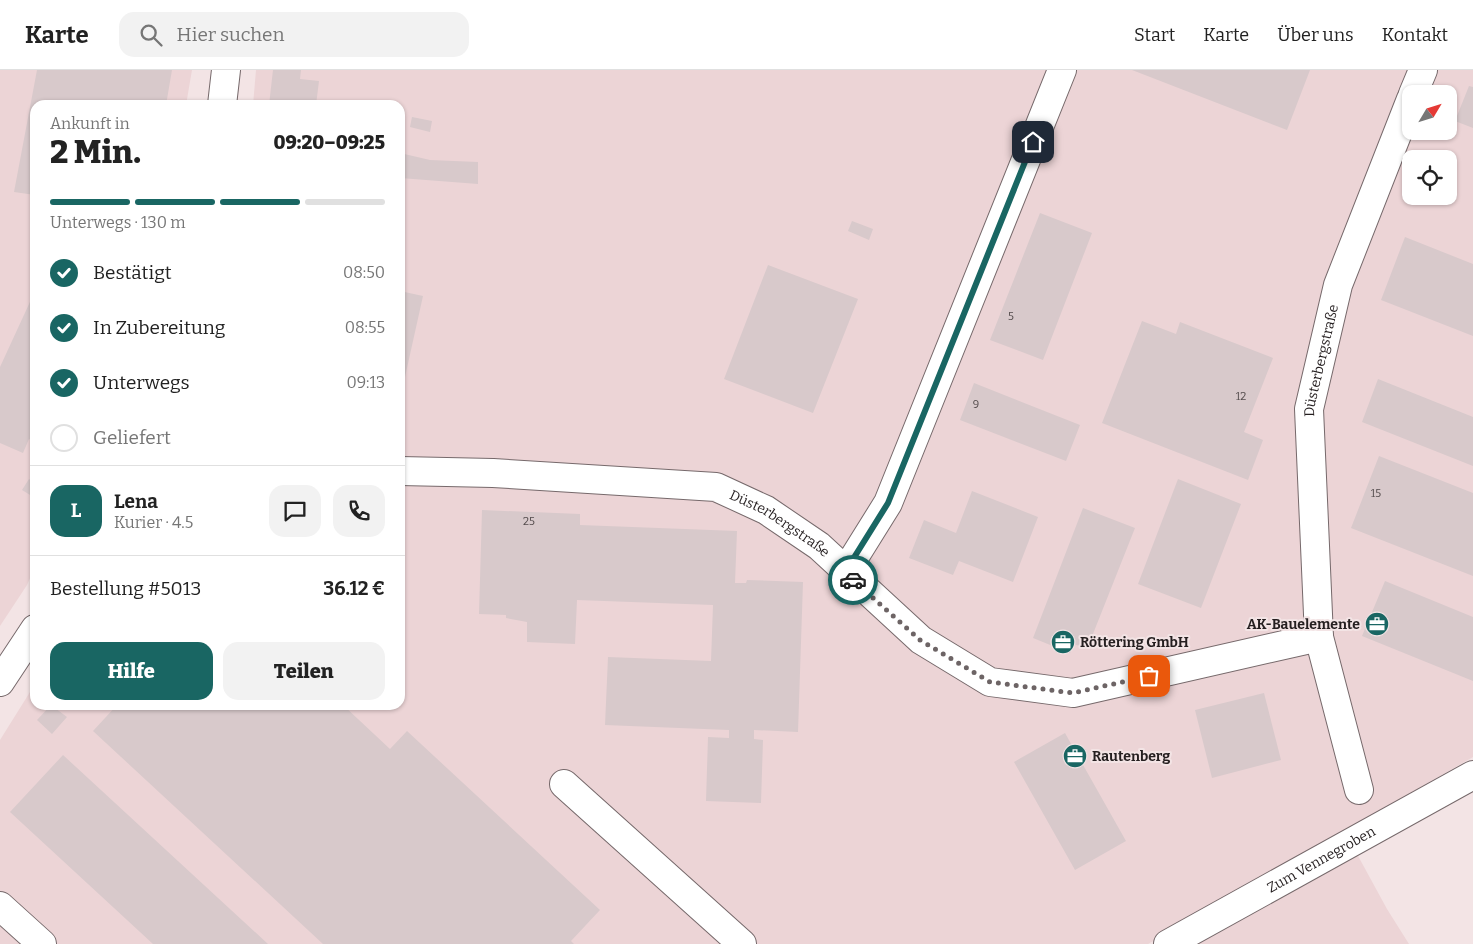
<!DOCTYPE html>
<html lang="de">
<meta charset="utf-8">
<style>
body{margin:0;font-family:Bitter,serif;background:#f2f2f2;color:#222;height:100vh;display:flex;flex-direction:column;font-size:19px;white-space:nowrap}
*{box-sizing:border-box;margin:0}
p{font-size:16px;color:#767676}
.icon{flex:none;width:28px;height:28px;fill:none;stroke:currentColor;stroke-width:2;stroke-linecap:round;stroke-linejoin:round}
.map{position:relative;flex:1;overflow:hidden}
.panel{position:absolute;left:30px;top:30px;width:375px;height:610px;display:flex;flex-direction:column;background:#fff;border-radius:15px;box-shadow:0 1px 4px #0004}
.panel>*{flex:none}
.needle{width:32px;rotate:52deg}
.buttons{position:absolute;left:1402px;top:15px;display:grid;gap:10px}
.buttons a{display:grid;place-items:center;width:55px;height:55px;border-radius:10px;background:#fff;box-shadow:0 1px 4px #0004;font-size:25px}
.pin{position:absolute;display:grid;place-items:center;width:42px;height:42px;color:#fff;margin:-21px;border-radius:10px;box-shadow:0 2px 8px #0006}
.courier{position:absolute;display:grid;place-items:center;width:50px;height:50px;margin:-25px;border:4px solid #196663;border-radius:50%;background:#fff;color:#222;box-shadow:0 1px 6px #0007}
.head em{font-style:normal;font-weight:800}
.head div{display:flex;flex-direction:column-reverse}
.head{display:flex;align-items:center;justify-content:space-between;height:85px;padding:0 20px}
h1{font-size:32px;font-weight:800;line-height:38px}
.bar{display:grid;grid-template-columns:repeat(4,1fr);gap:8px 5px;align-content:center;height:60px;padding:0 20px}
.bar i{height:6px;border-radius:4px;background:#e0e0e0}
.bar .selected{background:#196663}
.bar p{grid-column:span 4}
.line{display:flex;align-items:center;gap:12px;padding:0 20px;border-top:1px solid #e0e0e0}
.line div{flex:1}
.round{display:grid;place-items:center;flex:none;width:52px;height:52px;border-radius:15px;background:#f2f2f2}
ol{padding:0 20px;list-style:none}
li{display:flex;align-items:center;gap:15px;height:55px}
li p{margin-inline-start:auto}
li .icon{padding:5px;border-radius:50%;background:#196663;color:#fff;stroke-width:4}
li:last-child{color:#767676}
li i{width:28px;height:28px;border:2px solid #e0e0e0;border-radius:50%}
.button{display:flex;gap:10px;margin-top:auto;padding:10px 20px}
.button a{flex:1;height:58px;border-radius:15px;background:#196663;color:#fff;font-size:20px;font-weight:800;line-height:58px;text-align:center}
.button a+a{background:#f2f2f2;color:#222}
header{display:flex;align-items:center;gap:30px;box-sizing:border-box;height:70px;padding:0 25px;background:#fff;border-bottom:1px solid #e0e0e0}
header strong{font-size:24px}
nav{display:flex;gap:28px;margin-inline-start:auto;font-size:18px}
.search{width:350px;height:45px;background:#f2f2f2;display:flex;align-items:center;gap:12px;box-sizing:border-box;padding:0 18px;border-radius:15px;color:#767676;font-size:19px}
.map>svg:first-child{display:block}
.built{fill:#ecd4d6;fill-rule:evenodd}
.building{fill:#d8c9cb}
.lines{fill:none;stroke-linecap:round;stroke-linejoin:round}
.minor-casing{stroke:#76696b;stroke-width:30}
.minor{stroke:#fff;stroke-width:28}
.done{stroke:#6d6465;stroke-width:5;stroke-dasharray:0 9}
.route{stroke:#196663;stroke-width:6}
.labels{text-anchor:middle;stroke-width:4;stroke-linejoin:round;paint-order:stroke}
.number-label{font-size:11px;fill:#524a4b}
.street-label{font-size:14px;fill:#251f20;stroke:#f3e4e5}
.poi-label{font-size:14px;font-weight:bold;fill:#251f20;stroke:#f3e4e5;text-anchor:start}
</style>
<header>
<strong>Karte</strong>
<div class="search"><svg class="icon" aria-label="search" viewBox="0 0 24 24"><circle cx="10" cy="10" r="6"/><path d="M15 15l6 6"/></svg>Hier suchen</div>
<nav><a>Start</a><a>Karte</a><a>Über uns</a><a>Kontakt</a></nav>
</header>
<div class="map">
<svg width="1473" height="874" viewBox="0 0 1473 874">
<rect width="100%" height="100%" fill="#f3e4e5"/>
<path class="built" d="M0,0H192L186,35H35V497L27,515L0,556Z
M256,0H1473V687L1148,874H0V670L35,614V635H400V35H253ZM1411,24H1449V61H1411ZM1411,89H1449V126H1411Z
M1357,784L1387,839L1409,874H1196Z"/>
<path class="building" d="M37,0H172L166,35H35V125L14,122Z
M273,0H301L300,9L319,11L316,35H269Z
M1132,0H1310L1287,60Z
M1469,16L1473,17V58L1455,51Z
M412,47L432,51L430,62L410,57Z
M400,83L430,90L478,92V114L400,108Z
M1040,143L1092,163L1043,290L990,270Z
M852,151L873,159L869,170L848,161Z
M1405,167L1473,194V266L1381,230Z
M768,195L858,229L813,343L724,309Z
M35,221V372L29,369L23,383L0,373V297Z
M400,221L423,226L401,325L400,324Z
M1142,251L1176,264L1180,252L1273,288L1244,362L1263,370L1248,410L1102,353Z
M1378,309L1473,347V396L1362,352Z
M974,313L1080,355L1066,391L960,350Z
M1379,386L1473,423V506L1351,458Z
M29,409L35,413V428L22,420Z
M1178,409L1241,434L1201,538L1138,514Z
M972,421L1038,447L1013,512L959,491L953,505L909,488L924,450L956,463Z
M1083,438L1135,458L1087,579L1074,574L1070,583L1033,568Z
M482,440L580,444V455L737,461L735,513H746L747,510L803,512L798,662L754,660V669L763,670L761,733L706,731L708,667L729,668V660L605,655L608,587L711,591L713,535L577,530L575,574L527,572V552L506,548V545L479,544Z
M1385,511L1473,547V611L1362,566Z
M1264,623L1281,690L1212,708L1195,640Z
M51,635L67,647L52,664L37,650Z
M117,635H343L390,679L407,661L600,840L571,871L574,874H323L93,661Z
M1065,663L1126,771L1075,800L1014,692Z
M63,685L268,874H153L10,742Z"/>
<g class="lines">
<g class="minor-casing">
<g id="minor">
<path d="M1413,24L1423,0"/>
<path d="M222,35L226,0"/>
<path id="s1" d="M400,401L493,403L716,417L766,440L819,476L921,570L990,612L1073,623L1319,567L1309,339L1338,215L1411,29"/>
<path d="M845,502L888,433L1062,0"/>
<path d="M1319,567L1359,720"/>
<path d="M0,612L35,559"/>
<path d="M564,714L742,874"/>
<path d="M0,836L42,874"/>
<path id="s2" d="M1168,874L1473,705"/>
</g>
</g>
<use href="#minor" class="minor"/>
</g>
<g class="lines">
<path class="done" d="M853,510L920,570L990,612L1073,623L1149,606"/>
<path class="route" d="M853,510L845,502L888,433L1033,72"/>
</g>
<defs>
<g id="office-disc" transform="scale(1.25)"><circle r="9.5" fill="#196663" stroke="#f3e4e5"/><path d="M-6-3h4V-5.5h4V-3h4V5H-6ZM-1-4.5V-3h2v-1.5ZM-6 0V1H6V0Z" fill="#fff"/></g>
</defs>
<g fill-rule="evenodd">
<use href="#office-disc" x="1377" y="554"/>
<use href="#office-disc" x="1063" y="572"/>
<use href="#office-disc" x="1075" y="686"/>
</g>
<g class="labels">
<g class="number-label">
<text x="1011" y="250">5</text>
<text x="1241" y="330">12</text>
<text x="976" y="338">9</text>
<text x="1376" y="427">15</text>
<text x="529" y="455">25</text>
</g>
<g class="street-label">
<text dy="5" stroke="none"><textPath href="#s1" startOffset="1269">Düsterbergstraße</textPath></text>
<text dy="5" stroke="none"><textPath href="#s1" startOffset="390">Düsterbergstraße</textPath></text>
<text dy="5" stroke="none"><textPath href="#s2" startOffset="175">Zum Vennegroben</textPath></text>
</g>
<g class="poi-label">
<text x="1360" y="559" text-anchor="end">AK-Bauelemente</text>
<text x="1080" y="577">Röttering GmbH</text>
<text x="1092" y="691">Rautenberg</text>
</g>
</g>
</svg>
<div class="buttons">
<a><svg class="needle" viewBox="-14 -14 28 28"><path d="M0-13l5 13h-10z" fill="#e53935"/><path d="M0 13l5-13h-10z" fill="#767676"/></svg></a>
<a><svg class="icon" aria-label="locate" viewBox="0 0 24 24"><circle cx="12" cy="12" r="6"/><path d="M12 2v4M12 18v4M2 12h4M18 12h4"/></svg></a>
</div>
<div class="pin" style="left:1149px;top:606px;background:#ea580c"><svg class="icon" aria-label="bag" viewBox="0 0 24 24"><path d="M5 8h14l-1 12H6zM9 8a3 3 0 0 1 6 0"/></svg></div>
<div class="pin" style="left:1033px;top:72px;background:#1f2937"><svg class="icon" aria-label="home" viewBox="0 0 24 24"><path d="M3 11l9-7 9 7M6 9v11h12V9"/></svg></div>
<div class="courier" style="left:853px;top:510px"><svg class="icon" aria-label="car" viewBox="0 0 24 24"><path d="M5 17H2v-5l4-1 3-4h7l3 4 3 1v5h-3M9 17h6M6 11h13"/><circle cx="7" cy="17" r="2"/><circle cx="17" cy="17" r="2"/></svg></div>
<section class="panel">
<div class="head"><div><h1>2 Min.</h1><p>Ankunft in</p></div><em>09:20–09:25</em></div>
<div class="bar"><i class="selected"></i><i class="selected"></i><i class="selected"></i><i></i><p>Unterwegs · 130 m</p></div>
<ol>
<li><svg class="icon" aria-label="check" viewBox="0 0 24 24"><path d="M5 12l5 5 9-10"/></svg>Bestätigt<p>08:50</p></li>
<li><svg class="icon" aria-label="check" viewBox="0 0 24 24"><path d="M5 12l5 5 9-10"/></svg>In Zubereitung<p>08:55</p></li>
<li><svg class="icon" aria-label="check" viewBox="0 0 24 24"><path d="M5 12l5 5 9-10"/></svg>Unterwegs<p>09:13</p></li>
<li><i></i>Geliefert</li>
</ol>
<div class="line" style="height:90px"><b class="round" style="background:#196663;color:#fff">L</b><div><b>Lena</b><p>Kurier · 4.5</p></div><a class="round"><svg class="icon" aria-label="chat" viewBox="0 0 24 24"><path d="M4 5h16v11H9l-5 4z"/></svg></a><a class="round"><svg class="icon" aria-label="phone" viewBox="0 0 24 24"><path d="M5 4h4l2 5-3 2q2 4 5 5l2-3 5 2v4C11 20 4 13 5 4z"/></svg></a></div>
<div class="line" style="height:65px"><div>Bestellung #5013</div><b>36.12 €</b></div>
<div class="button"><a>Hilfe</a><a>Teilen</a></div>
</section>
</div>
